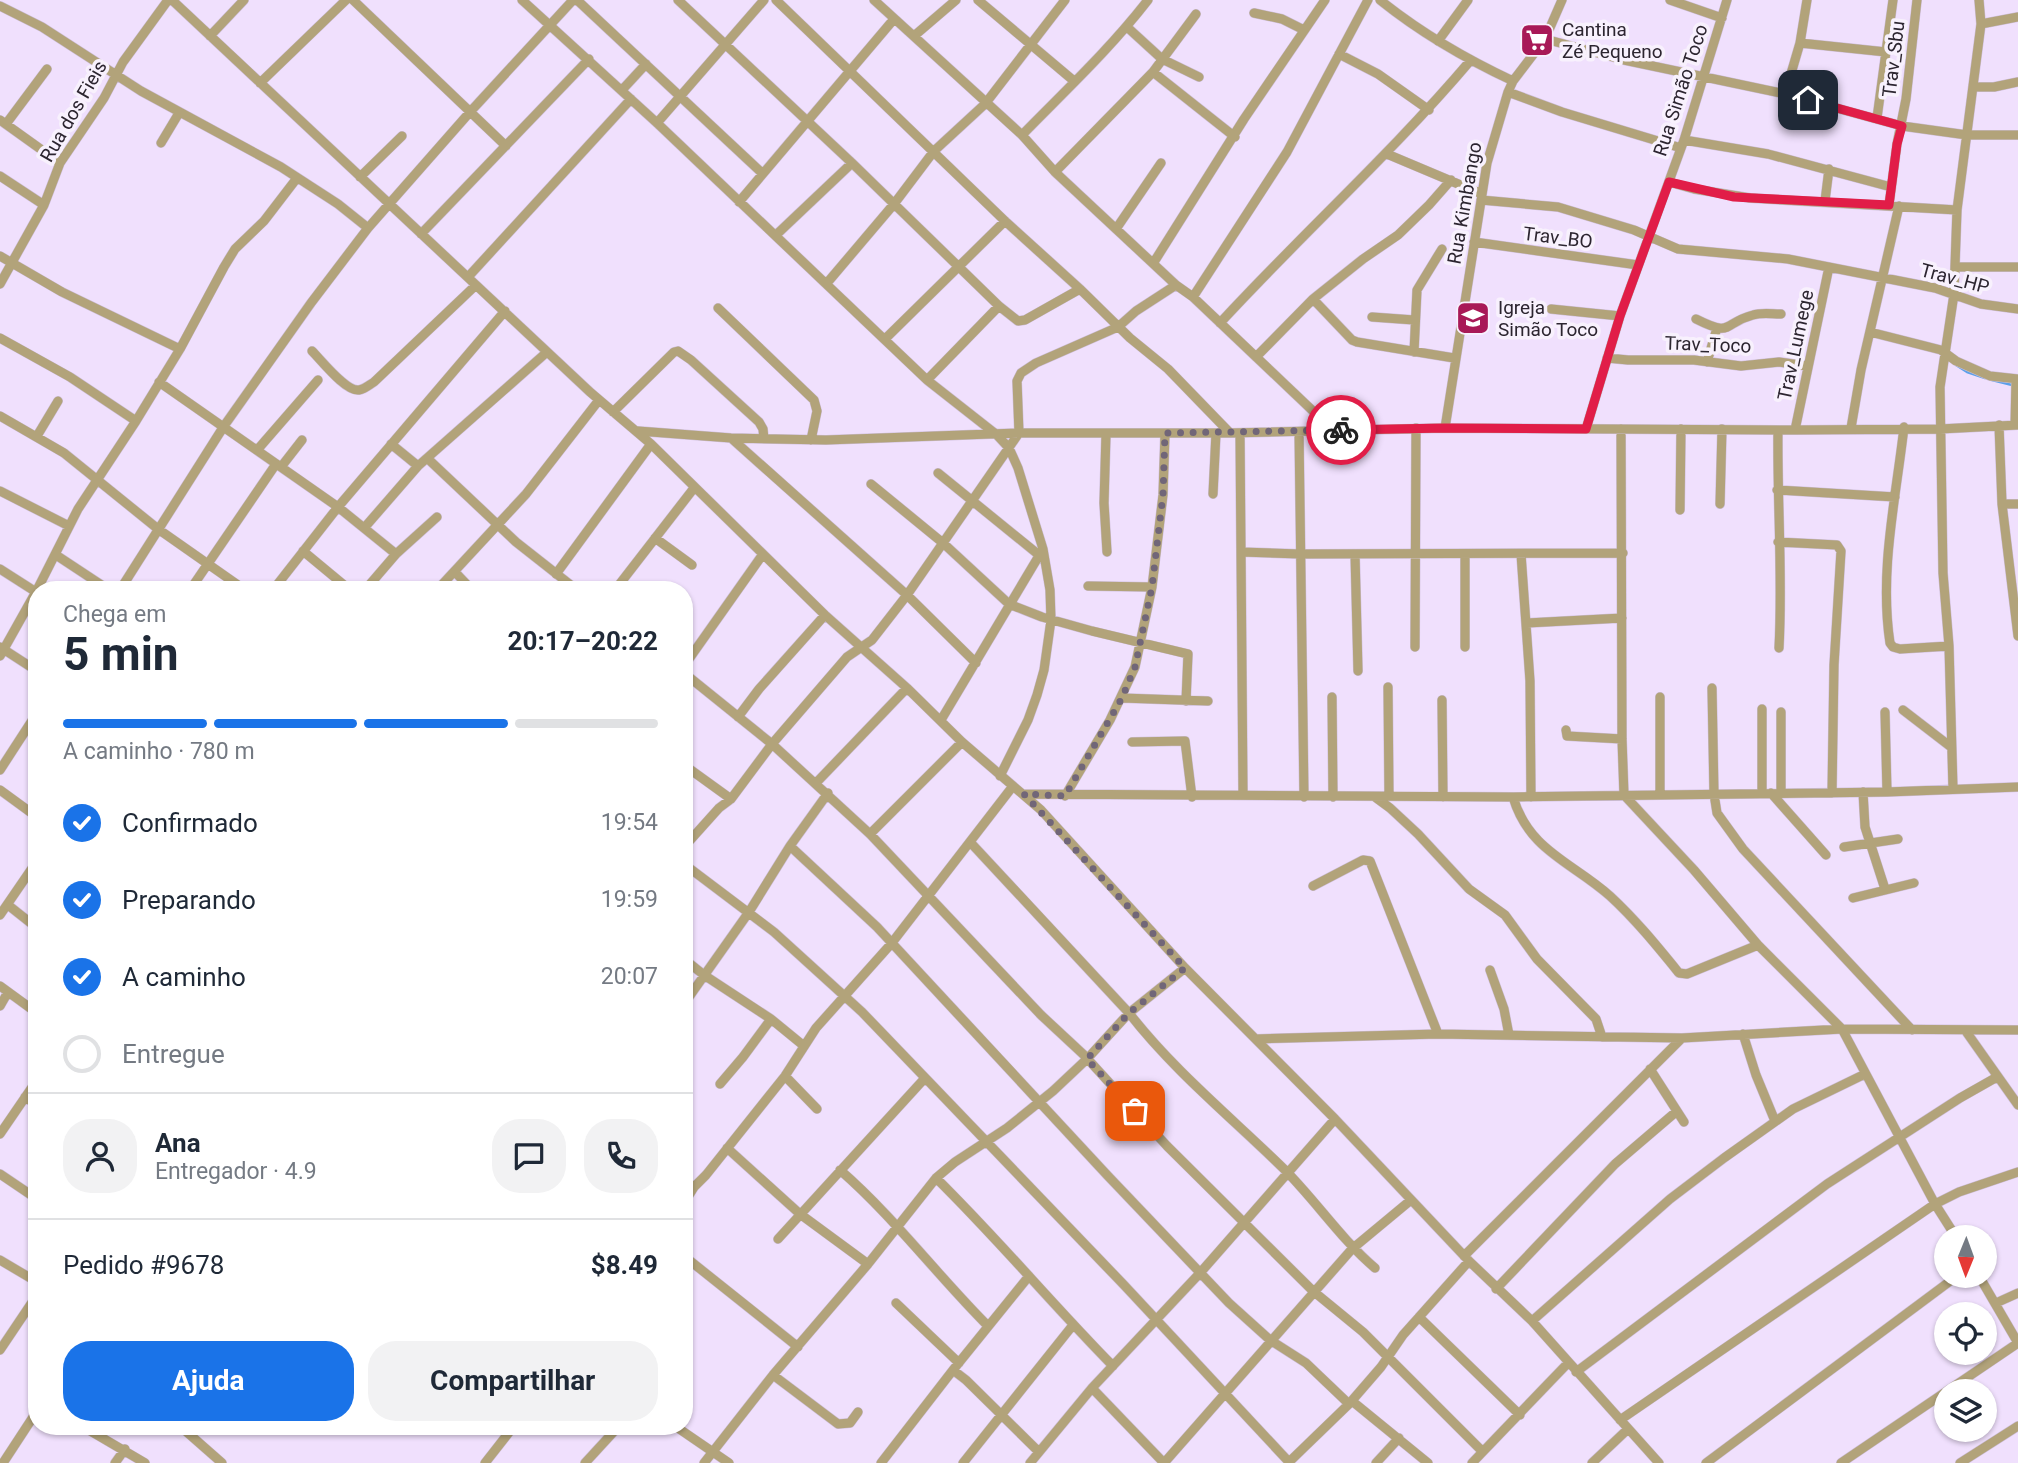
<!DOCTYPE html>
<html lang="pt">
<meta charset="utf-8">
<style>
body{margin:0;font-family:Roboto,sans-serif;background:#f2f2f3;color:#1f2937;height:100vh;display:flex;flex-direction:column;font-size:26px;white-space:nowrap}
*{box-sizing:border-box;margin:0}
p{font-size:23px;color:#747a83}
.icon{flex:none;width:38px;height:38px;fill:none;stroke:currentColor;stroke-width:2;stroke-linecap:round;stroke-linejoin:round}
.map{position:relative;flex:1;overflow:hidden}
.details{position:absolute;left:28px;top:581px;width:665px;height:854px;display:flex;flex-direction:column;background:#fff;border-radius:28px;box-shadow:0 2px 5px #0004}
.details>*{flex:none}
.needle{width:46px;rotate:181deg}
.buttons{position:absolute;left:1934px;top:1225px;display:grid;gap:14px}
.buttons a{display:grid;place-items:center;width:63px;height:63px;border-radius:50%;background:#fff;box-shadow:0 2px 5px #0004;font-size:35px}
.pin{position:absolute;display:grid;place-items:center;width:60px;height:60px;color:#fff;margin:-30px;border-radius:14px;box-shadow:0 4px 10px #0006}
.courier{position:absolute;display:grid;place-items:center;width:70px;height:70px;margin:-35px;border:5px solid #e11d48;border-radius:50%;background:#fff;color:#222;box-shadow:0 2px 9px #0007}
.overview em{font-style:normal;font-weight:700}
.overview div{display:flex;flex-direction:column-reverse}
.overview{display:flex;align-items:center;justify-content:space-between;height:119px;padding:0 35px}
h1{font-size:46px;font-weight:700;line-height:52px}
.bar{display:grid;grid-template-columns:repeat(4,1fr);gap:10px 7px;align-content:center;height:84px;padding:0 35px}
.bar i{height:9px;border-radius:5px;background:#e0e1e3}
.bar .active{background:#1a73e8}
.bar p{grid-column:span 4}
.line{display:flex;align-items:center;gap:18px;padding:0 35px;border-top:2px solid #e0e1e3}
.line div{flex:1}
.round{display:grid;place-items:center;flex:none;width:74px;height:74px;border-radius:28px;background:#f2f2f3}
ol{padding:0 35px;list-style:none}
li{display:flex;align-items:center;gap:21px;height:77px}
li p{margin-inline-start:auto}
li .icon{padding:7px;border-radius:50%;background:#1a73e8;color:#fff;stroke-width:4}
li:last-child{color:#747a83}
li i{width:38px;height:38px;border:4px solid #e0e1e3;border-radius:50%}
.cta{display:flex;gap:14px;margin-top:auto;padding:14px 35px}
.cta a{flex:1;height:80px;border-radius:28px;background:#1a73e8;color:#fff;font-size:28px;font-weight:700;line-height:80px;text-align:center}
.cta a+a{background:#f2f2f3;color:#1f2937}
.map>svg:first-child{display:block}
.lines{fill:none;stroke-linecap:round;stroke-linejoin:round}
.stream{stroke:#5ca0e9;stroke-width:2.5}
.minor-casing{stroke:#cdbed8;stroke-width:10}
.minor{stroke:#b2a37a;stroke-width:9}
.done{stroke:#716678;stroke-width:7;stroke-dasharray:0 12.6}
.route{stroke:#e11d48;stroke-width:9}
.labels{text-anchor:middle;stroke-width:7;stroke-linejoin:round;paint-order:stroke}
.poi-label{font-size:19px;fill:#2c2530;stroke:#f8f1fd;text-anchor:start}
.street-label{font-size:19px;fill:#2c2530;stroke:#f8f1fd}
</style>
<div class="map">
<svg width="2018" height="1463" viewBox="0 0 2018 1463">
<rect width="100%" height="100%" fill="#f0e0fd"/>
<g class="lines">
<path class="stream" d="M1956,365L1967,372L1985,378
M1992,380L2012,385"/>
<g class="minor-casing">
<path id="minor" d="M172,0L590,392L651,444L825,615L907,688L962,742L1041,810L1185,968L1335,1119L1469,1261L1532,1321L1659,1463
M353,0L506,146
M522,0L657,123L927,380L997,435L1009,448L1018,468L1043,549L1050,590L1051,620L1044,670L1037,695L1028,720L1000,776
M577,0L762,173
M678,0L852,163L999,306L1018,321L1025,320L1080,289
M776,0L1005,221L1080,289L1130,338L1168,369L1230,433
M874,0L1022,135L1055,172L1176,285L1193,297L1333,430
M978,0L1074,81
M1380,0C1421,33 1466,59 1513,81
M1670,0L1722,18
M0,6L42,27L141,91L281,167L338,204L368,228
M1254,13L1282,19L1304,30
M1981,24L2018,17
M1127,27L1162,59L1199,77
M210,36L244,0
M914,36L956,0
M1545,39L1624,60L1785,94L1902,126L1967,135H2018
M1438,41L1468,0
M1800,43L1886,52
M1339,54L1378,74L1429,110
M1153,72L1235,137
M260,83L346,0
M1973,87H1994L2018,82
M622,90L646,64
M1508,92L1562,112L1681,148
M1785,94L1800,43L1807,0
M1877,118L1893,0
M0,120L60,163
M657,123L764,0
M6,124L47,69
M1022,135C1065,91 1110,49 1148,0
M1684,140L1768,154L1891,187
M161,143L179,113
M1387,154L1482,194
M1055,172L1153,72L1196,14
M0,176L44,205
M360,177L402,136
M1669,182L1694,189L1750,198L1957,210
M1481,200L1558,207L1634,230L1678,249L1788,259L1935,288L1981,304L2018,309
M1825,201L1829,169
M739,202L894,19
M1889,205L1897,144L1906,99L1917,0
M1116,229L1161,163
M421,234L589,59
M776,235L852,163
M1474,242L1638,265
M0,256L62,292L180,349
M1154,262L1244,119L1325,0
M1956,267H2018
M468,277L631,99
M827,283L894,204L934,151L985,104L1065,0
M0,284L44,205L60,163L104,98L123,62L168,0
M1193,297L1287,152L1368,0
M1313,299L1352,340L1357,342L1454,358
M718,308L814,400L817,411L811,440
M1551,309L1620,316
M1372,317L1414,320
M1696,319C1734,338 1722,323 1753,315C1762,312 1772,314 1781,314
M1220,323C1302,234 1392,153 1470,61
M1870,332L1941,350L1956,361L1990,376L2018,379
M0,338L70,377L136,421
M885,339L1005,221
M312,351C322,361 346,392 359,390C365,389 369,385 374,382L476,285
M1414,352L1417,290L1442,249
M1256,357L1313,299L1363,259L1398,235L1429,205L1451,180
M1607,358L1628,360H1694L1741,366L1779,362L1807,366
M1707,362L1717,328
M927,380L999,306
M159,382L338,507L396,554
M613,412L674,352L678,351L691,360L759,422L763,429L764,439
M0,416L64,453L158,529L245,590
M1999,425L2002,504L2018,636
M2015,425L2016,379
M1904,427C1896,498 1879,571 1890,643L1893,647L1900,649L1949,646
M1445,428L1487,163L1508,92L1513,81L1545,39L1562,0
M1851,428L1861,370L1899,206
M1586,429L1620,316L1684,140L1727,0
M1621,429L1622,739L1624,795L1694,870L1758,945L1842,1029L1935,1204L1956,1237
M1778,430C1777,502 1783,575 1779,648
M1795,430L1829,267
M638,431L731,438L826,440L1019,433H1230L1445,428L1795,430L1940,429L2018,425
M1299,432L1304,797
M1240,433L1243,794
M1106,434L1104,503L1107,552
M37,436L58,401
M731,438L907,595L976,663
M391,444L418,466
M258,449L318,380
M427,458L516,542L577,590
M281,467L302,440
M938,473L1039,555
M871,484L943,543L1009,604L1042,617L1092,631L1188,654L1186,701
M1777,490L1895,497
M0,491L69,526
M1213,494L1216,433
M1720,504L1722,429
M2002,504H2018
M1680,510L1681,429
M365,527L418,466L547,352
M655,538L692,565
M1778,542L1837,545L1841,551L1834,665L1832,793
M303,551L350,590
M1241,552L1300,554L1623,553
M1355,554L1358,671
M1521,554L1530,681L1531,797
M56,555L109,590
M0,569L36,592
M455,572L472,590
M556,574L651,444
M1088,586L1152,587
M37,590L78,509L136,421L180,349L224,267L235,249L264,221L297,178
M120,590L224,426L311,303L368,228L470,112L573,0
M190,590L276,464
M273,590L338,507L505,311
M365,590L396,554L437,517
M437,590L526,494L599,400
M615,590L694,488
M1527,623L1622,618
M0,647L37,671
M1415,647L1416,428
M1465,647V554
M0,656L37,590
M684,666L763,554
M684,673L772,744L870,834L1041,1015L1084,1055L1167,1146L1313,1291L1363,1332L1482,1451
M1388,687L1389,796
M1712,688L1714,794L1717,813L1743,849L1912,1030
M1332,697L1333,797
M1122,698L1208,701
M1442,700L1443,797
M1762,709V793
M1903,710L1951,747
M1781,712V793
M1885,712L1887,792
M738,717L759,689L825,615
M941,720L1043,549
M1566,730L1567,736L1622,739
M1132,742L1185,741L1192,797
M684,765L731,799
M0,770L37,713
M816,783L907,688
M1953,789L1949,646L1943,573L1940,387L1954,294L1957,210L1981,24L1979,0
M0,790L37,817
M1863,792L1865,827L1885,889
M1771,793L1826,855
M1024,794L1513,797L1887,792L2018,787
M1660,794V697
M1065,796L1110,720L1135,667L1152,587L1163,495L1165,434
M1375,797L1390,808L1418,834L1469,889L1505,915L1537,959L1596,1019L1602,1037
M1513,797C1529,851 1572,862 1610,896C1636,920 1657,946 1679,973L1687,974L1758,945
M870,834L962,742
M970,842L1129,1013C1174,1071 1232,1118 1284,1169C1316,1201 1341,1239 1375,1268
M790,846L877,927L1108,1176L1229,1303L1270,1340L1306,1363L1349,1404
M684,847L719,808L731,799L772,744L847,657L872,640L907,595L1019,433L1017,381L1021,373L1036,363L1118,327L1136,311L1176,285
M1844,847L1898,839
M684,864L774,932L862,1012L1124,1285L1289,1462
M1313,886L1363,860L1370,861L1438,1034
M1853,898L1914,883
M8,905L37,928
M0,915L37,861
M684,959L704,975L771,1019L804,1046
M1490,970L1504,1009L1509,1035
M0,986L37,1013
M684,1004L749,912L790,846L828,793
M0,1006L8,992
M1965,1030L2018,1105
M1743,1034L1756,1075L1775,1121
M1256,1039L1438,1034L1682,1038L1842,1029L2018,1030
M1650,1069L1684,1122
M785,1076L817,1109
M720,1084L743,1057L771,1019
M25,1097L37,1105
M0,1134L37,1080
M727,1148L800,1214L868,1264
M840,1170C894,1217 937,1275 988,1326
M0,1174L37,1199
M936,1178C998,1239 1053,1305 1113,1366
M684,1180L694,1187
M684,1203L694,1187L706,1175L785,1076L816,1028L891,944L1013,786
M778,1239L925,1078
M684,1256L798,1347
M1464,1256L1682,1038
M0,1260L37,1282
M1979,1276L2018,1343
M1496,1289L1615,1164L1677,1111
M896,1303L959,1363
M1996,1303L2018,1293
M1419,1317L1520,1415
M1532,1321L1670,1199L1724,1158L1793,1109L1865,1074
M0,1350L37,1295
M953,1370L966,1380L1039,1452
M1576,1372L1827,1184L1960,1098L1997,1077
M773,1375L838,1424L850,1423L858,1412
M1092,1388L1164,1463
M1352,1401L1428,1463
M1620,1420L1935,1204L1959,1192L2018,1172
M82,1426L145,1463
M180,1426L222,1463
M675,1426L729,1463
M3,1463L37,1411
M115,1463L125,1449
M485,1463L514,1426
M585,1463L619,1426
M704,1463L773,1375L868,1264L936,1178L955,1162L1007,1128L1053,1091L1087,1059L1129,1013L1185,968
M881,1463L953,1370L1029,1276
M963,1463L1073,1325
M1030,1463L1092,1388L1200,1273L1335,1119
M1164,1463L1352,1249L1411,1200
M1288,1463L1349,1404L1381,1367L1403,1335L1469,1261
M1376,1463L1399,1438
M1472,1463L1568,1363
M1592,1463L1628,1429
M1706,1463L1957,1276
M1841,1463L2018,1343
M1960,1463L2018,1426"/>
</g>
<use href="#minor" class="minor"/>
</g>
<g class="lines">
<path class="done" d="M1135,1111L1087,1059L1129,1013L1185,968L1024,794L1065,796L1122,698L1135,667L1152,587L1163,495L1165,433L1341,430"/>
<path class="route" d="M1341,430L1445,428L1586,429L1620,316L1669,182L1734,197L1889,205L1897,144L1902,126L1808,100"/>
</g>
<defs>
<g id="supermarket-square" transform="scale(1.75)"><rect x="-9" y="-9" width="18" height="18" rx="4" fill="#a81957" stroke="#f8f1fd"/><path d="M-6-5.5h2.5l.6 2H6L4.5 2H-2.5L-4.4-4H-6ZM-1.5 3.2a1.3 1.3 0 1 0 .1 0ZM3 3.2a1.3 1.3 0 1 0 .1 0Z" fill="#fff"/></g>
<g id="school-square" transform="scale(1.75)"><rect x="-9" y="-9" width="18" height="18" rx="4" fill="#a81957" stroke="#f8f1fd"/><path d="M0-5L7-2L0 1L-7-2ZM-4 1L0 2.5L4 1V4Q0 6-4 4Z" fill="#fff"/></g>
</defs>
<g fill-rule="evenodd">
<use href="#supermarket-square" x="1537" y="40"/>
<use href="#school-square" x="1473" y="318"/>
</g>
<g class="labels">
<g class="poi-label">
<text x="1562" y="36">Cantina<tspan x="1562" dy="22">Zé Pequeno</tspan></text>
<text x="1498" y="314">Igreja<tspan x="1498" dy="22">Simão Toco</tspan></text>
</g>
<g class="street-label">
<text transform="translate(1893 59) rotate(-83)" y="7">Trav_Sbu</text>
<text transform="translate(1680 90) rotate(-72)" y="7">Rua Simão Toco</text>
<text transform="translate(73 111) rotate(-60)" y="7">Rua dos Fieis</text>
<text transform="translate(1464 203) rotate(-80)" y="7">Rua Kimbango</text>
<text transform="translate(1558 237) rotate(7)" y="7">Trav_BO</text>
<text transform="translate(1955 278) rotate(15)" y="7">Trav_HP</text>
<text transform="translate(1708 344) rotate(2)" y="7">Trav_Toco</text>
<text transform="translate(1795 345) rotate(-78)" y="7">Trav_Lumege</text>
</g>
</g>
</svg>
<div class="buttons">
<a><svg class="needle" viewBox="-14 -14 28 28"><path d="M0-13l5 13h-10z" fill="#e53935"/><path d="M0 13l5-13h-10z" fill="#747a83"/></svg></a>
<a><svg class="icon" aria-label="locate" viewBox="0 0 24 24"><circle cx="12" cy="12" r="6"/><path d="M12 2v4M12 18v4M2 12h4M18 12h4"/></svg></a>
<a><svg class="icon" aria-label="layers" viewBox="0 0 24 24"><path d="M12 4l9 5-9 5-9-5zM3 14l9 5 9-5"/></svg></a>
</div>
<div class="pin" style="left:1135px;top:1111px;background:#ea580c"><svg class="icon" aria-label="bag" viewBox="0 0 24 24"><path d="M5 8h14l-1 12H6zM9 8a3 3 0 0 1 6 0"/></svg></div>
<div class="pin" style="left:1808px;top:100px;background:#1f2937"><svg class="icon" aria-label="home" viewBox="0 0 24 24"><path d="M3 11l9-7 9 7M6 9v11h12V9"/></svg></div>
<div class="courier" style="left:1341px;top:430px"><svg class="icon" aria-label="bike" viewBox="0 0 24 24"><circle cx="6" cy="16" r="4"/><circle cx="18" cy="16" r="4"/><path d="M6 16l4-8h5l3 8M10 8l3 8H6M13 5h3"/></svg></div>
<section class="details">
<div class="overview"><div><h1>5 min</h1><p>Chega em</p></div><em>20:17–20:22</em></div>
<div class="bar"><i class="active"></i><i class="active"></i><i class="active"></i><i></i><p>A caminho · 780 m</p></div>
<ol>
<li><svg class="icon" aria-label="check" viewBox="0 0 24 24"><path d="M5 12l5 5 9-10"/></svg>Confirmado<p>19:54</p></li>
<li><svg class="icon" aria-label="check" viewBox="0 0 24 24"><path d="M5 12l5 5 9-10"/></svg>Preparando<p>19:59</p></li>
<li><svg class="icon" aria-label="check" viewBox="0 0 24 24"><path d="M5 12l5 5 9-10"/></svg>A caminho<p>20:07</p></li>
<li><i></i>Entregue</li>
</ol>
<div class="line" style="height:126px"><a class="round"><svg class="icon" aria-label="person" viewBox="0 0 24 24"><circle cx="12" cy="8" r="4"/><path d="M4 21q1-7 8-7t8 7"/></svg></a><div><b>Ana</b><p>Entregador · 4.9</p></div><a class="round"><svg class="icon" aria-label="chat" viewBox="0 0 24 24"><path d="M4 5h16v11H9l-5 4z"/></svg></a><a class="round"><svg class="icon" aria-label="phone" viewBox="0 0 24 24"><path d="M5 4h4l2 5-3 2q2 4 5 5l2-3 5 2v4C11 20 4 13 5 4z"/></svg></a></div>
<div class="line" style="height:91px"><div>Pedido #9678</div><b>$8.49</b></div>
<div class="cta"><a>Ajuda</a><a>Compartilhar</a></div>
</section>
</div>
